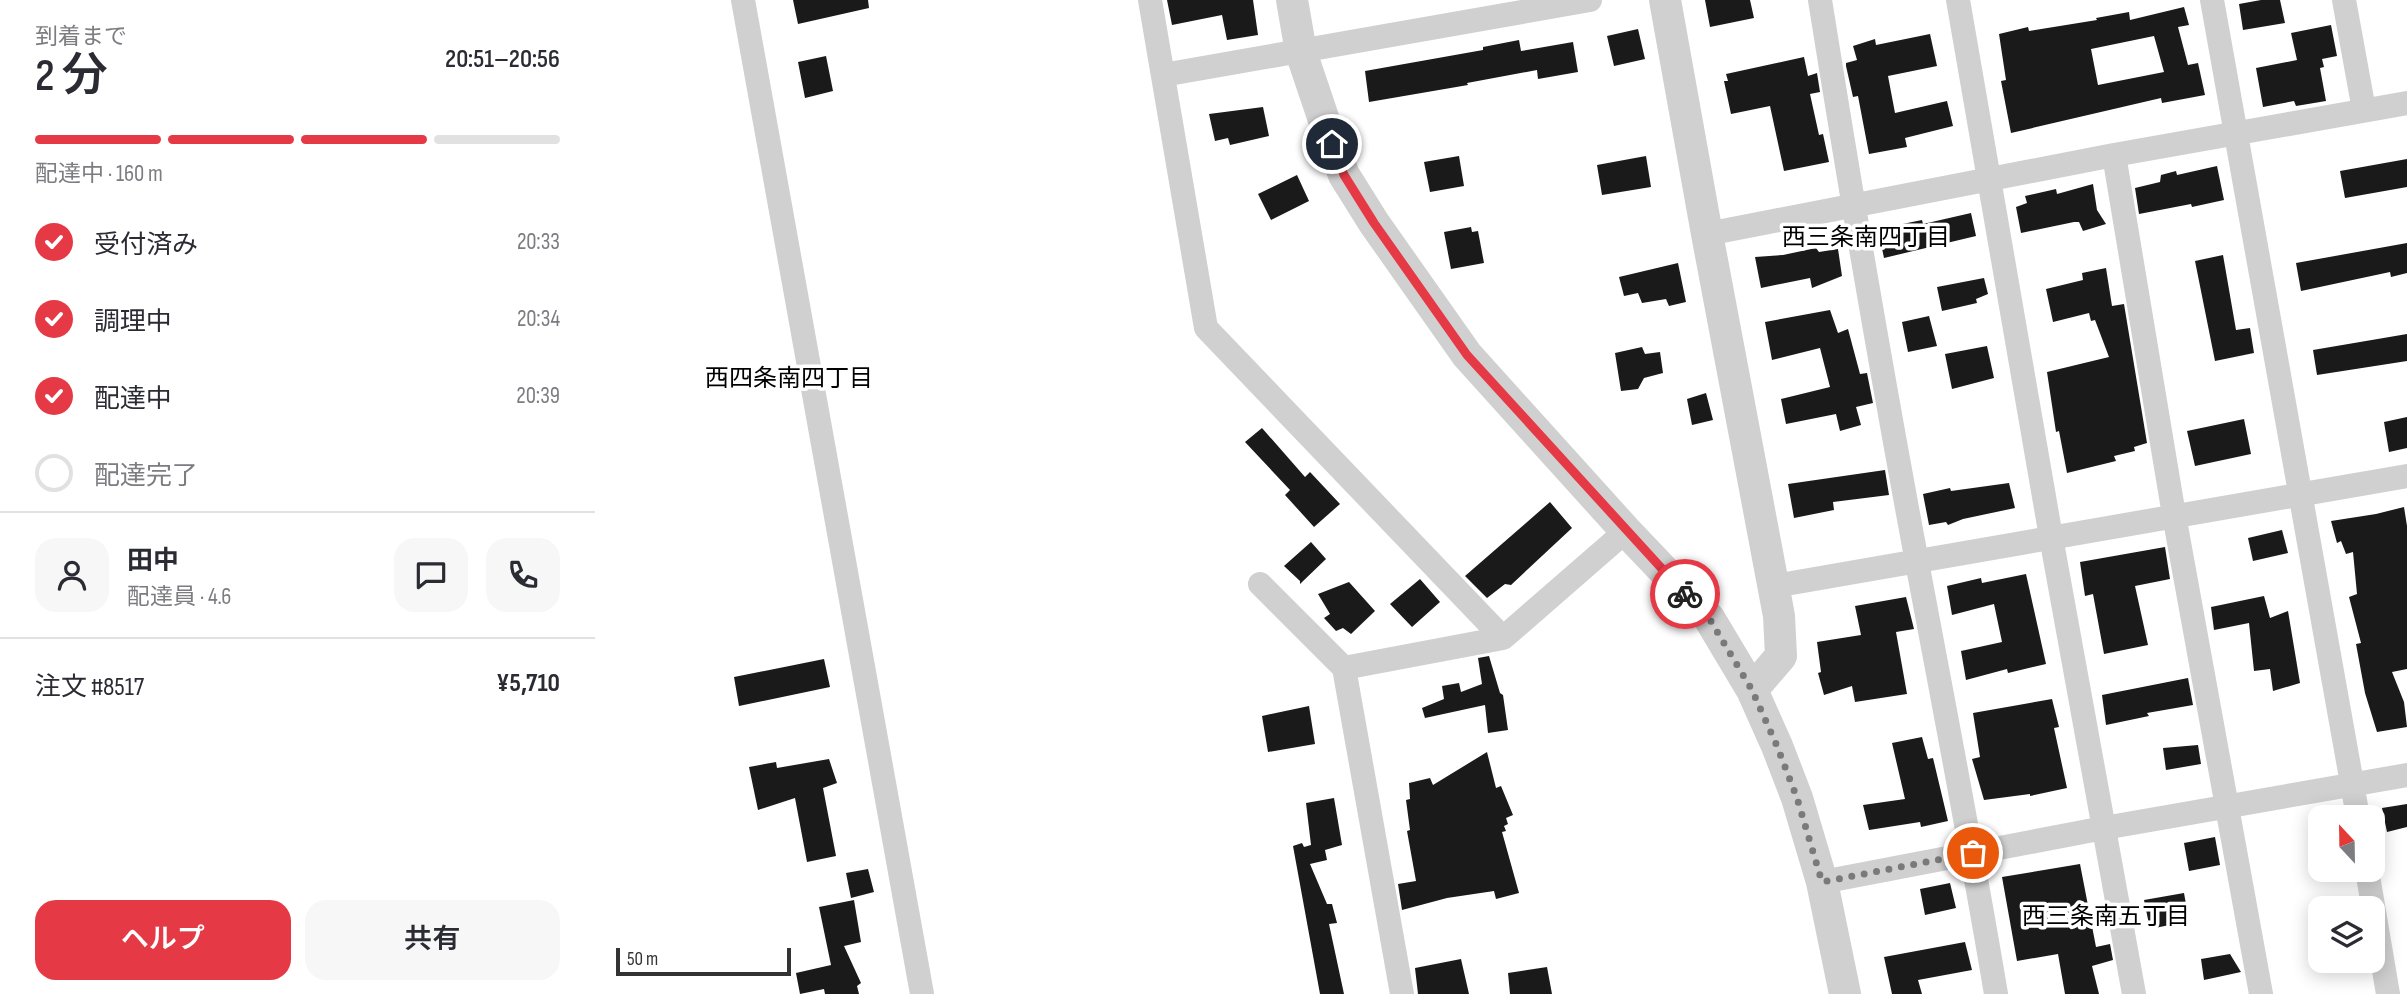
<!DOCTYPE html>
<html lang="ja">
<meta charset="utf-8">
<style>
body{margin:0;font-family:"Sofia Sans Condensed","Noto Sans JP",sans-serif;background:#f7f7f7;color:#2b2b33;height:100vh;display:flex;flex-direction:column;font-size:26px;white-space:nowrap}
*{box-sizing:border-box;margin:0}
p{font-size:23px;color:#7c7c81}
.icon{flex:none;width:38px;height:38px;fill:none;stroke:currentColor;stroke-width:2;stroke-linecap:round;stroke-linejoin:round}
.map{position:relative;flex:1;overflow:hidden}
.panel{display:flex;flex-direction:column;background:#fff;width:595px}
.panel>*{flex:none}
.needle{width:46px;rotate:338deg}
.buttons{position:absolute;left:1713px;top:805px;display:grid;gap:14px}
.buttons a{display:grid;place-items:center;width:77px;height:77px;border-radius:14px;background:#fff;box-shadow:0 4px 18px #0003;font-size:35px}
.scale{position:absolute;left:21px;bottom:18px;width:175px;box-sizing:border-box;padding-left:7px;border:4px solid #333;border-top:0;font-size:19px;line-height:24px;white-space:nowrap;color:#333;-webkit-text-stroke:5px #fff;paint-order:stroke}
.pin{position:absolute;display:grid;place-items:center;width:60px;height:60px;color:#fff;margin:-30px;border:4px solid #fff;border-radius:50%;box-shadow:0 2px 7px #0007}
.courier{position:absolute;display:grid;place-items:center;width:70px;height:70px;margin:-35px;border:5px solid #e63946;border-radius:50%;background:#fff;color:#222;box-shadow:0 2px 9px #0007}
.summary em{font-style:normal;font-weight:600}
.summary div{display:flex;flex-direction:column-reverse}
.summary{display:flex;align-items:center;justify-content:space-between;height:119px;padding:0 35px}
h1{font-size:46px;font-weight:600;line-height:52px}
.bar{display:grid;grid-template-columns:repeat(4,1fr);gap:10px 7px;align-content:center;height:84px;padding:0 35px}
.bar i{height:9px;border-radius:5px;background:#e1e1e2}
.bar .current{background:#e63946}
.bar p{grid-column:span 4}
.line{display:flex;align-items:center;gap:18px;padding:0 35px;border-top:2px solid #e1e1e2}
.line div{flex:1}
.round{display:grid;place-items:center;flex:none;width:74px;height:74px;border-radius:21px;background:#f7f7f7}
ol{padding:0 35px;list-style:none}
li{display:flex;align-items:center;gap:21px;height:77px}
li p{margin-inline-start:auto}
li .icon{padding:7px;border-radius:50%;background:#e63946;color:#fff;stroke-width:4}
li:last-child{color:#7c7c81}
li i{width:38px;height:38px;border:4px solid #e1e1e2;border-radius:50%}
.button{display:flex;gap:14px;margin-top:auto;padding:14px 35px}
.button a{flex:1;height:80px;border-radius:21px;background:#e63946;color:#fff;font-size:28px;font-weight:600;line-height:80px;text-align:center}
.button a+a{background:#f7f7f7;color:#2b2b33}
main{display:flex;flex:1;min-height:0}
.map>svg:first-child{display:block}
.building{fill:#1a1a1a;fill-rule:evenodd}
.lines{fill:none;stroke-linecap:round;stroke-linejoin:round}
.minor{stroke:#d0d0d0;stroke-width:24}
.tertiary{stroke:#d0d0d0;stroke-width:32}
.done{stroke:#7a7a7a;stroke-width:7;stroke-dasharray:0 12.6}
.route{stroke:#e63946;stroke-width:9}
.labels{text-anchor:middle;stroke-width:7;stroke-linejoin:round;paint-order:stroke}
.neighbourhood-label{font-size:24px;fill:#000;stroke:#fff}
</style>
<main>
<section class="panel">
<div class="summary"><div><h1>2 分</h1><p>到着まで</p></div><em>20:51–20:56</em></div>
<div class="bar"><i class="current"></i><i class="current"></i><i class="current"></i><i></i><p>配達中 · 160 m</p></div>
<ol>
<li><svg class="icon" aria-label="check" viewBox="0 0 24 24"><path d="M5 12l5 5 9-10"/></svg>受付済み<p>20:33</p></li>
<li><svg class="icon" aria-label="check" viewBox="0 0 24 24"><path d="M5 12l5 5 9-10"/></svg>調理中<p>20:34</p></li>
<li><svg class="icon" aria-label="check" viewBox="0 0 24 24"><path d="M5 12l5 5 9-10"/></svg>配達中<p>20:39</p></li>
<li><i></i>配達完了</li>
</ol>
<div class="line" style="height:126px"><a class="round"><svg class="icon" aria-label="person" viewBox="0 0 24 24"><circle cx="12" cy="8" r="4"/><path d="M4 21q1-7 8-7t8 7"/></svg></a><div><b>田中</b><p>配達員 · 4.6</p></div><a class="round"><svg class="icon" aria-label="chat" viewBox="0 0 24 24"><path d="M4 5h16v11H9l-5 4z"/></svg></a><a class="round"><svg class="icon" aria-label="phone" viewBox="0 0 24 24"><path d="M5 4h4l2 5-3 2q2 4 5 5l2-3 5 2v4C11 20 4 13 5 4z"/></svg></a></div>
<div class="line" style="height:91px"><div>注文 #8517</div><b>¥5,710</b></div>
<div class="button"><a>ヘルプ</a><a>共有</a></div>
</section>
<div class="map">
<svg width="1812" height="994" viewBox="0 0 1812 994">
<rect width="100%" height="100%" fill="#fff"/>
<path class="building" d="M198,0H273L274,8L203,24Z
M572,0H658L663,35L632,40L627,15L577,25Z
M1110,0H1155L1159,18L1115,27Z
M1666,0H1685L1690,23L1648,30L1644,4Z
M1589,7L1594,25L1583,27L1593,65L1603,63L1610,95L1567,103L1566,98L1416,133L1406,81L1411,80L1404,34L1433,27L1434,31L1502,20L1501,18L1534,12L1535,20ZM1559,36L1569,72L1503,85L1496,49Z
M1736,25L1742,56L1727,59L1729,67L1725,68L1731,101L1701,106L1699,101L1668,107L1661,68L1702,60L1696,33Z
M1043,29L1050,59L1019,66L1012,36Z
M1335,34L1342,66L1293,76L1300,113L1352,101L1358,126L1310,138L1312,147L1274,154L1263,96L1258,97L1251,66V63L1262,60L1258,46L1280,39L1281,45Z
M924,40L926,51L978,42L983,72L943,79L942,70L872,83L873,85L774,102L770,71L888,50V47Z
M231,56L238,91L210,98L203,62Z
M1209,57L1213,76L1222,73L1225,92L1215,94L1224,135L1228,134L1234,162L1189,171L1175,106L1136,114L1129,81H1133L1131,74Z
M668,107L674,136L635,145L633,138L620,141L614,114Z
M864,156L869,186L835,192L829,162Z
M1051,156L1056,187L1007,195L1002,165Z
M1812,159V187L1750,198L1745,171Z
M1622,166L1629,200L1597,207L1596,204L1544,214L1540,188L1565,182L1566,175L1581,171L1582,175Z
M702,175L714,201L676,220L663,194Z
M1498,184L1502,210L1511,224L1488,231L1484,222H1479L1426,233L1421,207L1432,203L1430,196L1461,189L1462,194Z
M1376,213L1381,236L1289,258L1283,229L1327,220L1328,224Z
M876,227L877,232L883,231L889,263L856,269L849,232Z
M1812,243V273L1796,277L1795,272L1706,291L1701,263Z
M1221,248L1224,252L1243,249L1247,276L1217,288L1215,278L1166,288L1160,257L1188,255Z
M1628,255L1641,330L1655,328L1659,353L1620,361L1600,261Z
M1083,263L1091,302L1074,306L1071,299L1047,303L1043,293L1029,296L1024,277Z
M1511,268L1517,306L1529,304L1552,443L1539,447L1540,451L1519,456L1521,461L1472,473L1464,431L1461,432L1452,372L1514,357L1500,320L1496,321L1494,313L1458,322L1451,289L1488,280L1487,273Z
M1389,278L1393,294L1381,299L1382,303L1347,311L1342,287Z
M1235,310L1243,333L1253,329L1265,374L1272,373L1278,403L1261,407L1266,425L1245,431L1241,414L1191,424L1186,399L1235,387L1225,348L1177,360L1170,322Z
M1334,316L1342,346L1313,352L1307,322Z
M1812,334V361L1722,375L1718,350Z
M1392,346L1399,378L1357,389L1350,354Z
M1047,347L1050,354L1065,352L1068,373L1049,378L1043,389L1026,391L1020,353Z
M1111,393L1118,420L1097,425L1092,399Z
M1812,417V448L1794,452L1789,422Z
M1649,419L1656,454L1600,466L1592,431Z
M667,428L710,477L715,472L745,504L719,527L690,495L695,490L650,442Z
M1290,470L1294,495L1238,502L1239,510L1199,518L1193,484Z
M1414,483L1420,508L1368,519L1353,525L1351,522L1334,525L1328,494L1355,488L1356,491Z
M955,502L977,528L916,585L910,584L892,598L870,576Z
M1809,507L1812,526V669L1797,672L1809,702L1812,727L1782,732L1770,693L1761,644L1766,643L1754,597L1762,594L1758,552L1751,554L1746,541L1742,543L1736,521L1781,514Z
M1687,530L1693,553L1658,561L1653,538Z
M716,542L731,559L705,584V581L689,566Z
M1570,547L1575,579L1540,586L1553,645L1509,654L1498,594L1490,596L1485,562Z
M1431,574L1451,664L1413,673L1412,669L1371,680L1366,651L1407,642L1399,604L1357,615L1352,586L1386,578L1387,583Z
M825,579L845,602L817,627L795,604Z
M754,582L780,611L756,634L748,628L741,631L729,618L735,614L723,594Z
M1669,596L1675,618L1693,611L1705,683L1678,691L1675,669L1659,671L1654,623L1619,630L1616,607Z
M1311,597L1319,629L1301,632L1312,694L1260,702L1257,686L1229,695L1223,673L1226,672L1222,642L1266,635L1260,606Z
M894,656L905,693L908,695L913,730L893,733L890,705L830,718L827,708L849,699L847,686L864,683L866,692L887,684L883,658Z
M229,659L235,687L144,706L139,677Z
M1593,678L1598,705L1552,713L1554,716L1511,725L1507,695Z
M1457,699L1464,727L1459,728L1472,788L1435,796V794L1389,800L1377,759L1385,757L1378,713Z
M714,706L720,744L673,752L667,716Z
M1327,737L1333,759L1338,758L1353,821L1326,827L1325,822L1274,830L1268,805L1310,799L1297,743Z
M1603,745L1606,764L1571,770L1568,748Z
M892,752L901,788L906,786L918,815L911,818L913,824L909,826L911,831L907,832L924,893L901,899L899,891L852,898L807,910L803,884L821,881L812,831L815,830L811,800L815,799L814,783L835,778L838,785Z
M234,759L242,783L228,788L241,856L212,862L200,798L163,810L154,767L181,762L182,768Z
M739,798L747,845L730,850L732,860L715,864L732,904H737L742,923L734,924L749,994H725L698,846L707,843L709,847L716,845L711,803Z
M1812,804V827L1792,832L1787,808Z
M1620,837L1625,865L1594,871L1589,843Z
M1485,864L1501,947L1515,944L1518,960L1497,966L1504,994H1470L1463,954L1422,961L1407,877Z
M273,869L279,892L256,898L251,873Z
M1355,883L1361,908L1330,915L1325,889Z
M1589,893L1594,921L1555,929L1549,900Z
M259,900L266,942L249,946L266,983L262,986L264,994H230L229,989L205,994L201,973L236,965L224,907Z
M1370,942L1377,970L1323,980L1327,994H1297L1289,957Z
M1635,954L1646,972L1609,980L1606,959Z
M866,959L874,994H823L820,968Z
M952,967L957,994H915L913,973Z"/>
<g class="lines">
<path class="minor" d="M148,0L327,994
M555,0L611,328L908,638L1031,531
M1225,0C1255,188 1287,375 1322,562C1349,706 1377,850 1401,994
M1363,0L1456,537L1539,994
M1617,0L1763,817
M1749,0L1769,110
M568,75L995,0
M1519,155L1812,103
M1112,234L1519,155L1579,515L1666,994
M665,584L749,668L908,638
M1179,586L1812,476
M749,668L807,994
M1772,870L1793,994
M1227,882L1509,828L1812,775"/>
<path class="tertiary" d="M697,0L706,52L737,144L749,175L779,223L872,355L1031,531L1114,618L1157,690L1182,746L1202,798L1227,882L1250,994
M1070,0L1112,234L1184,616L1186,656L1157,690"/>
</g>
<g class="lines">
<path class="done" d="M1090,594L1114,618L1157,690L1182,746L1202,798L1227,882L1378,853"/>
<path class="route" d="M737,144L749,175L779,223L872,355L1090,594"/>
</g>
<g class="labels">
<g class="neighbourhood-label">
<text x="1271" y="245">西三条南四丁目</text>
<text x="194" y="386">西四条南四丁目</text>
<text x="1511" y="924">西三条南五丁目</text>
</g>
</g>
</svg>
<div class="buttons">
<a><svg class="needle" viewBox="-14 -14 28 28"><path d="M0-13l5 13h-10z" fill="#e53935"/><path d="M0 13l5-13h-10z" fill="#7c7c81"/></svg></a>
<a><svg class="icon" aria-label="layers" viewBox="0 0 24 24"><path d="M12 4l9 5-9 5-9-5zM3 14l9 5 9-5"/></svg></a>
</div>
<div class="scale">50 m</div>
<div class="pin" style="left:1378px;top:853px;background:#ea580c"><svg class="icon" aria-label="bag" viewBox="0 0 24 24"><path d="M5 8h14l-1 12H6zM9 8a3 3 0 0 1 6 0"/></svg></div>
<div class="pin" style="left:737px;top:144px;background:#1f2937"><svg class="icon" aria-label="home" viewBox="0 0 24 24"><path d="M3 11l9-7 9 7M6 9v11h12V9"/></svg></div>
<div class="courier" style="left:1090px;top:594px"><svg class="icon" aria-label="bike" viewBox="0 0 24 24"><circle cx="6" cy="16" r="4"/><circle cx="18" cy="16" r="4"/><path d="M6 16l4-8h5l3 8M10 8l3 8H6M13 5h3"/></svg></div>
</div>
</main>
